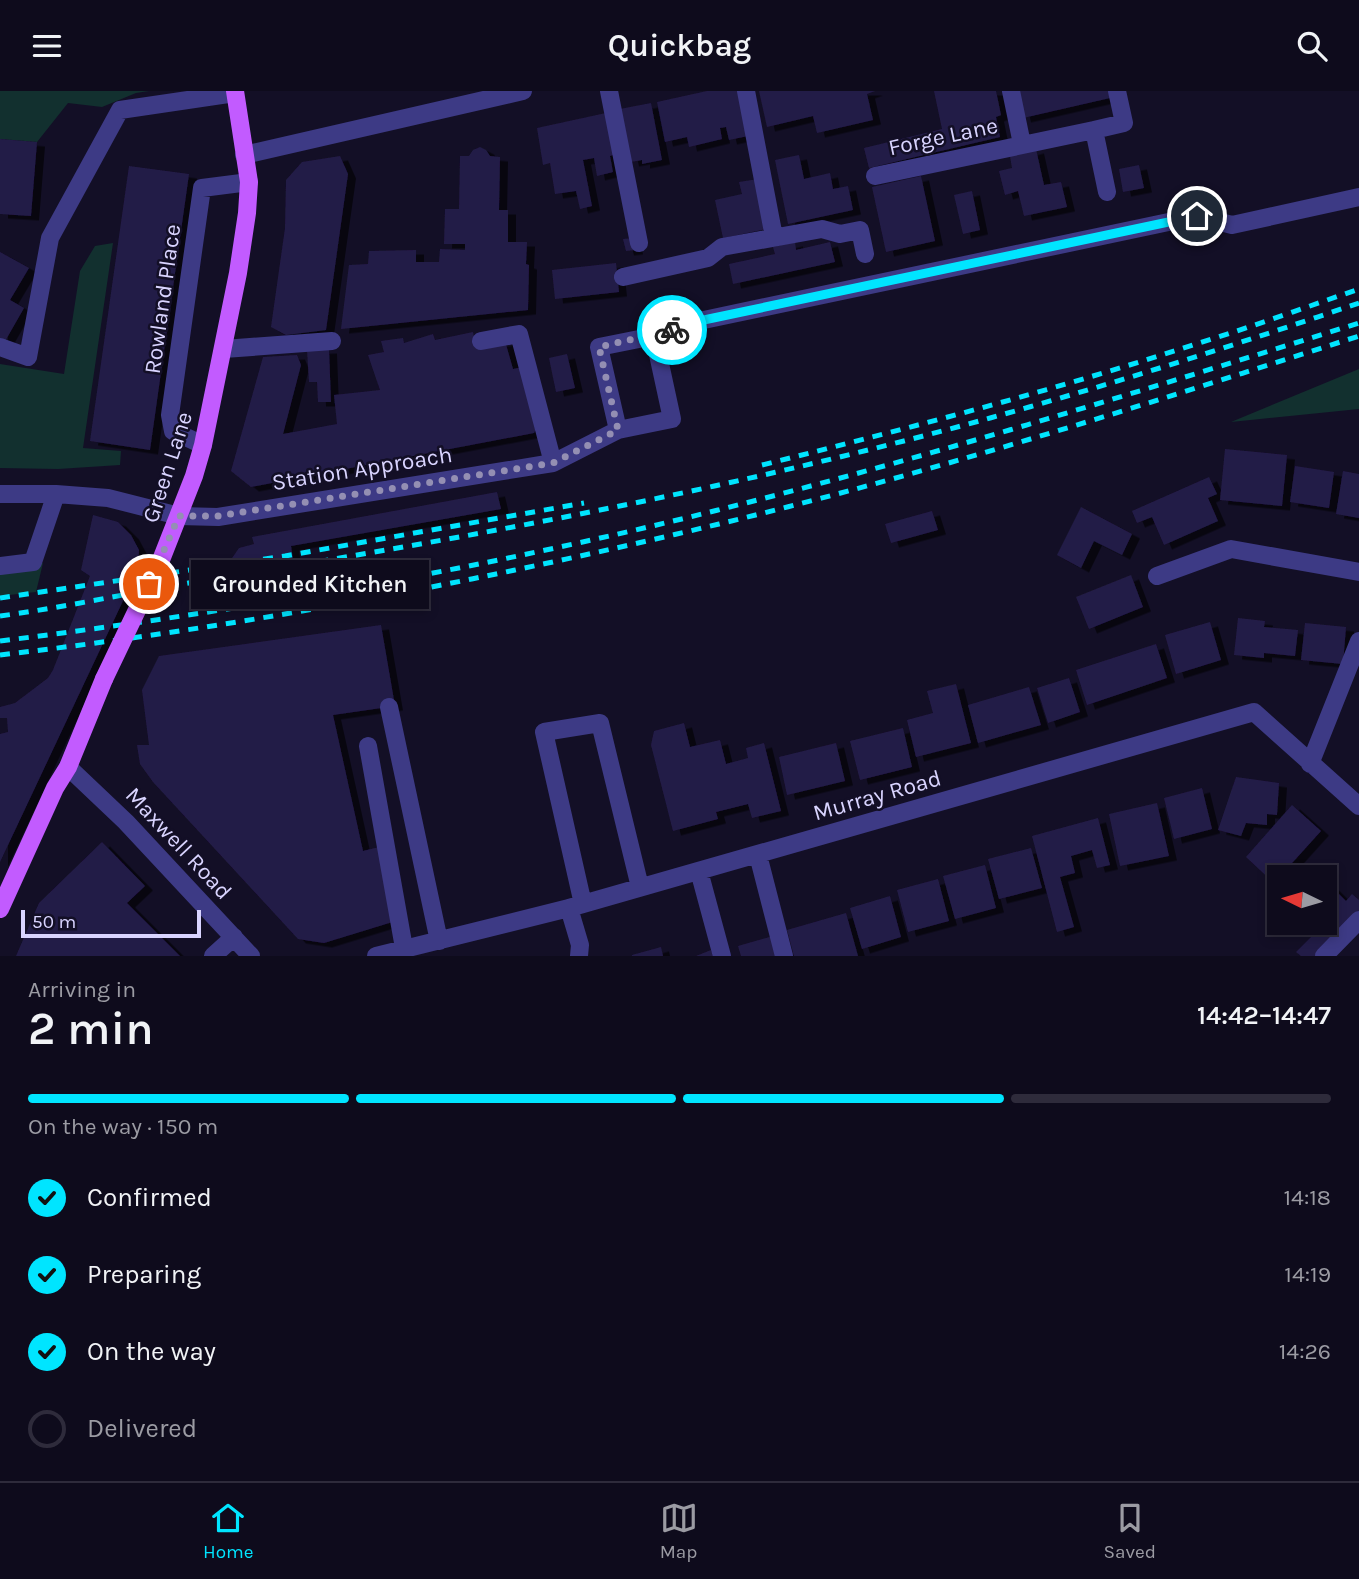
<!DOCTYPE html>
<meta charset="utf-8">
<style>
body{margin:0;font-family:Karla,sans-serif;background:#171425;color:#f1f3f6;height:100vh;display:flex;flex-direction:column;font-size:26px;white-space:nowrap}
*{box-sizing:border-box;margin:0}
p{font-size:23px;color:#9b9ba3}
.icon{flex:none;width:38px;height:38px;fill:none;stroke:currentColor;stroke-width:2;stroke-linecap:round;stroke-linejoin:round}
.map{position:relative;height:865px;overflow:hidden}
.sheet{display:flex;flex-direction:column;background:#0e0b1c;flex:1}
.sheet>*{flex:none}
.needle{width:46px;rotate:275deg}
.controls{position:absolute;left:1267px;top:774px;display:grid;gap:14px}
.controls a{display:grid;place-items:center;width:70px;height:70px;border-radius:0px;background:#0e0b1c;box-shadow:0 4px 10px #0003,0 0 0 2px #2e2b3b;font-size:35px}
.scale{position:absolute;left:21px;bottom:18px;width:180px;box-sizing:border-box;padding-left:7px;border:4px solid #d9d4ff;border-top:0;font-size:19px;line-height:24px;white-space:nowrap;color:#d9d4ff;-webkit-text-stroke:5px #130f26;paint-order:stroke}
.pin{position:absolute;display:grid;place-items:center;width:60px;height:60px;color:#fff;margin:-30px;border:4px solid #fff;border-radius:50%;box-shadow:0 2px 7px #0007}
.courier{position:absolute;display:grid;place-items:center;width:70px;height:70px;margin:-35px;border:5px solid #00e5ff;border-radius:50%;background:#fff;color:#222;box-shadow:0 2px 9px #0007}
.bubble{position:absolute;height:49px;border-radius:0px;background:#0e0b1c;box-shadow:0 4px 10px #0003,0 0 0 2px #2e2b3b;font-size:23px;font-weight:600;line-height:49px;text-align:center}
.headline em{font-style:normal;font-weight:600}
.headline div{display:flex;flex-direction:column-reverse}
.headline{display:flex;align-items:center;justify-content:space-between;height:119px;padding:0 28px}
h1{font-size:46px;font-weight:600;line-height:52px}
.bar{display:grid;grid-template-columns:repeat(4,1fr);gap:10px 7px;align-content:center;height:84px;padding:0 28px}
.bar i{height:9px;border-radius:5px;background:#2e2b3b}
.bar .selected{background:#00e5ff}
.bar p{grid-column:span 4}
ol{padding:0 28px;list-style:none}
li{display:flex;align-items:center;gap:21px;height:77px}
li p{margin-inline-start:auto}
li .icon{padding:7px;border-radius:50%;background:#00e5ff;color:#111;stroke-width:4}
li:last-child{color:#9b9ba3}
li i{width:38px;height:38px;border:4px solid #2e2b3b;border-radius:50%}
header{display:flex;justify-content:space-between;align-items:center;height:91px;padding:0 28px;background:#0e0b1c;font-size:32px;font-weight:600}
.tabs{display:flex;justify-content:space-around;align-items:center;height:98px;border-top:2px solid #2e2b3b;background:#0e0b1c;font-size:19px;color:#9b9ba3}
.tabs a{display:grid;justify-items:center;gap:4px}
.tabs .selected{color:#00e5ff}
.map>svg:first-child{display:block}
.green{fill:#12302f}
.building{fill:#241b47;filter:url(#shadow)}
.lines{fill:none;stroke-linecap:round;stroke-linejoin:round}
.minor{stroke:#3d3a85;stroke-width:18}
.major{stroke:#c25bff;stroke-width:18}
.rail{stroke:#00e5ff;stroke-width:5;stroke-dasharray:10 9;stroke-linecap:butt}
.major-bridge{stroke:#c25bff;stroke-width:18}
.done{stroke:#948fb3;stroke-width:7;stroke-dasharray:0 12.6}
.route{stroke:#00e5ff;stroke-width:9}
.labels{text-anchor:middle;stroke-width:5;stroke-linejoin:round;paint-order:stroke}
.street-label{font-size:23px;fill:#d9d4ff;stroke:#130f26}
</style>
<header><svg class="icon" aria-label="menu" viewBox="0 0 24 24"><path d="M4 6h16M4 12h16M4 18h16"/></svg>Quickbag<svg class="icon" aria-label="search" viewBox="0 0 24 24"><circle cx="10" cy="10" r="6"/><path d="M15 15l6 6"/></svg></header>
<div class="map">
<svg width="1359" height="865" viewBox="0 0 1359 865">
<defs>
<filter id="shadow"><feDropShadow dx="8" dy="4.5" stdDeviation="0" flood-color="#0009"/></filter>
</defs>
<rect width="100%" height="100%" fill="#130f26"/>
<path class="green" d="M0,0H149L136,2L102,16L68,12L37,51L0,48Z
M113,152L83,357L121,360L120,374L58,378L0,377V273L64,283L80,180L95,155Z
M1359,278V318L1231,331Z
M43,472L36,501L0,505V479Z"/>
<path class="building" d="M707,0H738L748,45L729,49L726,36L720,37L722,48L689,56L687,46L665,51L657,11Z
M759,0H875L867,3L873,29L817,42L813,25L767,36Z
M934,0H996L1001,24L996,26L1000,46L869,77L864,57L942,38Z
M1017,0H1109L1110,7L1023,27Z
M651,12L662,69L642,73V69L631,71L620,18Z
M606,22L616,63L610,65L613,81L597,85L594,67L583,69L592,115L580,118L576,100L555,103L550,72L543,74L537,37Z
M0,48L37,51L31,125L0,123Z
M480,56L486,59L490,65L500,66L499,119H508V151H527L526,173L529,174L528,219L341,238L349,174L368,173L369,160L416,159V171H439L440,158L465,159V153H444L445,118H459L460,65H469L473,59Z
M1036,58L1044,94L1061,91L1067,116L1024,125L1018,100L1005,104L999,80L1012,77L1010,65Z
M799,64L804,88L830,82L833,98L848,95L853,119L788,133L775,69Z
M340,65L348,83L326,239L286,244L271,236L285,137L286,89L302,71Z
M1139,74L1144,97L1123,101L1119,78Z
M129,75L189,83L150,359L90,350Z
M921,85L935,150L886,161L872,96Z
M758,88L767,138L723,147L715,109L742,103L739,91Z
M972,100L980,139L963,143L954,104Z
M633,147L635,159L626,160L623,148Z
M795,151L796,159L830,151L835,171L733,193L729,173L775,163L773,156Z
M0,161L29,177L10,209L24,217L4,252L0,249Z
M616,172L619,201L555,208L552,179Z
M473,241L476,257L505,250L513,278L523,276L537,336L534,342L251,396L231,380L263,266L297,264L301,274L283,343L337,333L334,304L380,299L368,264L384,261L381,250L403,247L404,252L433,243L435,249Z
M329,258L331,311H318L317,291H309L307,259Z
M567,263L575,297L556,301L549,267Z
M1225,358L1287,364L1282,415L1220,409Z
M1295,375L1334,381L1329,417L1290,411Z
M1343,380L1359,383V427L1336,423Z
M1209,386L1217,403L1208,407L1218,430L1164,454L1152,426L1137,432L1132,420Z
M497,401L501,418L291,455L298,501L239,512L230,470L239,457L254,453L252,446Z
M1081,416L1132,443L1122,464L1094,450L1081,477L1057,464Z
M932,420L938,439L891,452L885,433Z
M93,424L118,431L131,444L139,459L138,478L0,771V643L8,641L7,627H0V616L15,612L48,587L53,579L90,485L81,479Z
M1131,484L1143,516L1089,538L1076,506Z
M1238,527L1265,530L1264,536L1298,539L1295,565L1264,562V567L1234,564Z
M1210,531L1221,569L1176,583L1165,544Z
M1305,532L1346,536L1343,573L1301,569Z
M381,534L395,615L333,624L363,760L383,755L399,829L324,852L298,848L153,691L140,673L137,654H149L142,599L159,565Z
M1156,553L1167,587L1087,614L1076,579Z
M1069,587L1080,621L1048,632L1037,597Z
M956,593L971,652L916,666L907,629L933,622L927,600Z
M1029,596L1041,634L978,652L968,614Z
M684,632L690,656L720,649L726,673L748,667L746,657L764,652L781,720L752,727L748,713L716,721L718,728L673,740L651,654L654,640Z
M903,637L912,676L860,689L850,650Z
M836,652L845,690L787,704L779,666Z
M1236,686L1279,692L1277,724L1267,723V734L1246,732L1241,745L1218,739Z
M1202,697L1212,738L1174,748L1164,707Z
M1157,712L1169,765L1120,775L1109,723Z
M1292,714L1321,740L1274,792L1246,766Z
M1098,727L1110,774L1097,777L1092,759L1071,765L1075,782L1060,786L1074,836L1057,841L1032,745Z
M102,751L145,795L127,812L180,865H16L39,812Z
M1031,757L1042,797L999,808L988,768Z
M985,774L996,817L955,828L943,785Z
M938,788L949,830L908,841L897,799Z
M1325,789L1346,810L1352,803L1359,809V822L1318,865H1301L1296,861L1313,844L1300,831H1325Z
M890,805L901,846L862,858L850,817Z
M846,822L858,865H794L787,839Z
M773,845L779,865H741L738,855Z
M661,856L663,865H632V864Z
M711,859L713,865H696Z"/>
<g class="lines">
<path class="minor" d="M609,0L639,152
M746,0L774,146
M1011,0L1022,53
M1094,39L1124,32L1117,0
M244,64L523,0
M875,85L1094,39L1107,101
M623,186L708,167L722,156L822,138L840,143L860,139L865,163
M654,245L699,230L1197,125L1232,134L1359,106
M481,250L519,243L553,372
M0,256L28,266L50,147L120,19L235,2
M224,258L332,250
M203,354L173,340L170,324L202,97L249,91
M0,403H56L108,407L179,425L218,426L553,372L618,339L672,328L654,245L599,256L618,339
M0,475L33,471L56,403
M1157,485L1231,458L1359,481
M389,616L439,850
M368,655L404,857
M1310,673L1359,550
M68,676L126,731L251,865
M758,764L784,865
M699,780L722,865
M583,813L544,641L600,632L640,796
M569,817L580,854L579,865
M213,865L234,846
M376,865L569,817L1254,621L1359,715
M1324,865L1359,829"/>
<path class="major" d="M161,469L194,385L203,354L238,182L247,122L249,91L235,0
M0,818L55,697L68,676L104,588"/>
<path class="rail" d="M762,374C906,338 1051,300 1193,254C1248,237 1304,217 1359,198
M0,507L285,465L584,412
M0,525C67,516 134,501 200,490C425,454 648,414 868,359C1034,318 1197,267 1359,212
M0,550C241,520 483,478 718,419C934,365 1147,298 1359,232
M0,564C242,536 482,490 719,433C935,381 1147,313 1359,245"/>
<path class="major-bridge" d="M104,588L161,469"/>
</g>
<g class="lines">
<path class="done" d="M149,493L179,425H218L553,372L618,339L599,256L672,239"/>
<path class="route" d="M672,239L699,230L1197,125"/>
</g>
<g class="labels">
<g class="street-label">
<text transform="translate(943 45) rotate(-12)" y="8">Forge Lane</text>
<text transform="translate(162 208) rotate(-82)" y="8">Rowland Place</text>
<text transform="translate(167 376) rotate(-72)" y="8">Green Lane</text>
<text transform="translate(362 377) rotate(-9)" y="8">Station Approach</text>
<text transform="translate(877 704) rotate(-16)" y="8">Murray Road</text>
<text transform="translate(179 752) rotate(47)" y="8">Maxwell Road</text>
</g>
</g>
</svg>
<div class="controls">
<a><svg class="needle" viewBox="-14 -14 28 28"><path d="M0-13l5 13h-10z" fill="#e53935"/><path d="M0 13l5-13h-10z" fill="#9b9ba3"/></svg></a>
</div>
<div class="scale">50 m</div>
<div class="pin" style="left:149px;top:493px;background:#ea580c"><svg class="icon" aria-label="bag" viewBox="0 0 24 24"><path d="M5 8h14l-1 12H6zM9 8a3 3 0 0 1 6 0"/></svg></div>
<div class="pin" style="left:1197px;top:125px;background:#1f2937"><svg class="icon" aria-label="home" viewBox="0 0 24 24"><path d="M3 11l9-7 9 7M6 9v11h12V9"/></svg></div>
<div class="courier" style="left:672px;top:239px"><svg class="icon" aria-label="bike" viewBox="0 0 24 24"><circle cx="6" cy="16" r="4"/><circle cx="18" cy="16" r="4"/><path d="M6 16l4-8h5l3 8M10 8l3 8H6M13 5h3"/></svg></div>
<div class="bubble" style="left:191px;top:469px;width:238px">Grounded Kitchen</div>
</div>
<section class="sheet">
<div class="headline"><div><h1>2 min</h1><p>Arriving in</p></div><em>14:42–14:47</em></div>
<div class="bar"><i class="selected"></i><i class="selected"></i><i class="selected"></i><i></i><p>On the way · 150 m</p></div>
<ol>
<li><svg class="icon" aria-label="check" viewBox="0 0 24 24"><path d="M5 12l5 5 9-10"/></svg>Confirmed<p>14:18</p></li>
<li><svg class="icon" aria-label="check" viewBox="0 0 24 24"><path d="M5 12l5 5 9-10"/></svg>Preparing<p>14:19</p></li>
<li><svg class="icon" aria-label="check" viewBox="0 0 24 24"><path d="M5 12l5 5 9-10"/></svg>On the way<p>14:26</p></li>
<li><i></i>Delivered</li>
</ol>
</section>
<nav class="tabs">
<a class="selected"><svg class="icon" aria-label="home" viewBox="0 0 24 24"><path d="M3 11l9-7 9 7M6 9v11h12V9"/></svg>Home</a>
<a><svg class="icon" aria-label="map" viewBox="0 0 24 24"><path d="M3 6l6-2 6 2 6-2v14l-6 2-6-2-6 2zM9 4v14M15 6v14"/></svg>Map</a>
<a><svg class="icon" aria-label="saved" viewBox="0 0 24 24"><path d="M7 4h10v16l-5-4-5 4z"/></svg>Saved</a>
</nav>
